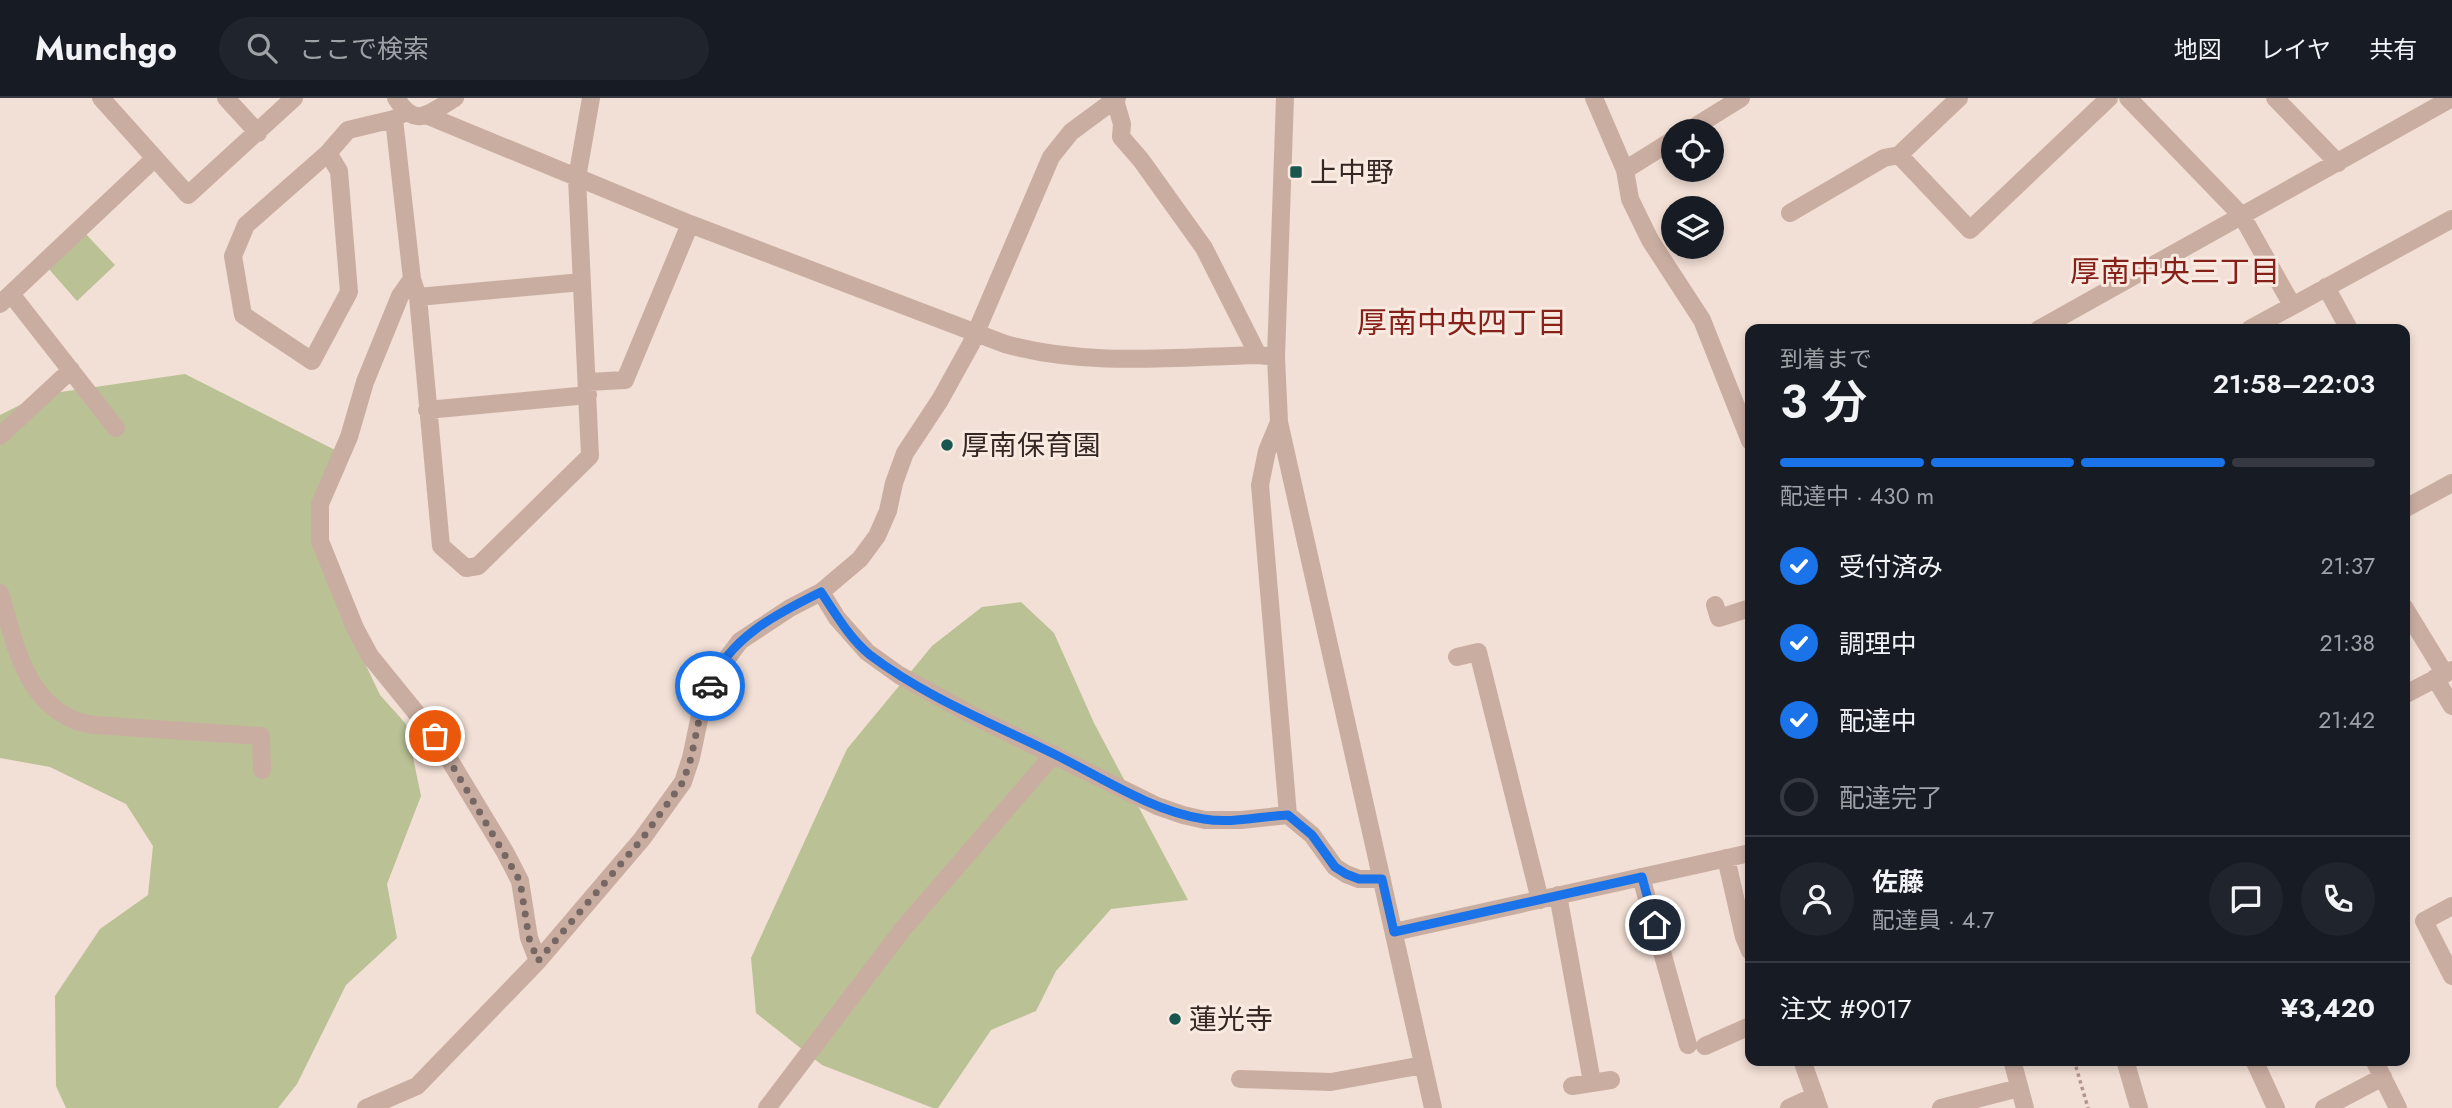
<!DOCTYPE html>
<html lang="ja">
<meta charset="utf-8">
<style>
body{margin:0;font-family:Jost,"Noto Sans JP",sans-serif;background:#20242c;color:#f1f3f6;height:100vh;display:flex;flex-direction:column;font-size:26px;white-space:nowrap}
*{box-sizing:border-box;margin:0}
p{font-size:23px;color:#9ea1a6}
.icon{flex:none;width:38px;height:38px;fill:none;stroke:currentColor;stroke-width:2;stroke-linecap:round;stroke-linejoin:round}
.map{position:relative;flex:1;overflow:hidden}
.side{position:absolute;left:1745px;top:226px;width:665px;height:742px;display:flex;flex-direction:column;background:#171b24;border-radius:14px;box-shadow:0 4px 10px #0003}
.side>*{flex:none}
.buttons{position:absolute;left:1661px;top:21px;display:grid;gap:14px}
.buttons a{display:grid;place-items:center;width:63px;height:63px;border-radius:50%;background:#171b24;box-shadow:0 4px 10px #0003;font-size:35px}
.pin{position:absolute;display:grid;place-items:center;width:60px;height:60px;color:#fff;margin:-30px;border:4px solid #fff;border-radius:50%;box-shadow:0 2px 7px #0007}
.courier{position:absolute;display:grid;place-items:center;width:70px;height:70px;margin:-35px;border:5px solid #1a73e8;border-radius:50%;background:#fff;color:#222;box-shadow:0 2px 9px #0007}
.overview em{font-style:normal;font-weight:600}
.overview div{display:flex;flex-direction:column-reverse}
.overview{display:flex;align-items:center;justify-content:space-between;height:119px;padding:0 35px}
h1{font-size:46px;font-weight:600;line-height:52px}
.bar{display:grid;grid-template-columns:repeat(4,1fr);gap:10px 7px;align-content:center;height:84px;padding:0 35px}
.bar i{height:9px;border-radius:5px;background:#363941}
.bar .current{background:#1a73e8}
.bar p{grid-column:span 4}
.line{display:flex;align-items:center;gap:18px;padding:0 35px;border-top:2px solid #363941}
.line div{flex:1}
.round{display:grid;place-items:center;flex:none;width:74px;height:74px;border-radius:37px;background:#20242c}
ol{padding:0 35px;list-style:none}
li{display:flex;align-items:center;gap:21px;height:77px}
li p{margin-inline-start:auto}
li .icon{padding:7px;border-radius:50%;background:#1a73e8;color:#fff;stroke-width:4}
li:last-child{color:#9ea1a6}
li i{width:38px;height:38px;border:4px solid #363941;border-radius:50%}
header{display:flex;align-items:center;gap:42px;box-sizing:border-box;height:98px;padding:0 35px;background:#171b24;border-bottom:2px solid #363941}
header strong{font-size:33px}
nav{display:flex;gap:38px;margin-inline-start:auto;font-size:24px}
.search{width:490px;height:63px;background:#20242c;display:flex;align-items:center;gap:18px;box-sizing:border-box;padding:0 24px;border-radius:38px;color:#9ea1a6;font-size:26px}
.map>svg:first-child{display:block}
.green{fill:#bac195}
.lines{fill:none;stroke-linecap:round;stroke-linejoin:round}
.path{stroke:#b5968c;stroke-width:3.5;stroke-dasharray:3.5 3.5;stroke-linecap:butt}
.minor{stroke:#caada1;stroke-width:18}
.done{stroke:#766762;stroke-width:7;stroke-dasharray:0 12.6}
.route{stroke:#1a73e8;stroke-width:9}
.poi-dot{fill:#195650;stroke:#f9eae1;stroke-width:2.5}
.labels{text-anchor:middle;stroke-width:6;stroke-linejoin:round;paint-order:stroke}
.poi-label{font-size:28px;fill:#342724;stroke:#f9eae1;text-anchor:start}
.neighbourhood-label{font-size:30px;fill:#86211a;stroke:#f9eae1}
</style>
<header>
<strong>Munchgo</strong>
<div class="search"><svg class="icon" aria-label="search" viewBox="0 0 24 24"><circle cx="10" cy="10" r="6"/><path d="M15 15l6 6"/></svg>ここで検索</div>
<nav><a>地図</a><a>レイヤ</a><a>共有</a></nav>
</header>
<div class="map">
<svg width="2452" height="1010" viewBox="0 0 2452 1010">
<rect width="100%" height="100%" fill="#f2dfd5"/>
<path class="green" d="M84,134L115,167L77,203L48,170Z
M185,276L341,355L315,437L361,557L380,597L406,626L421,698L387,786L397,840L346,887L297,986L278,1010H66L56,988L55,898L100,831L148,797L153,748L126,706L50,669L0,660V317L40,297Z
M1021,504L1054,535L1094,625L1188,802L1111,811L1056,873L1036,913L991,932L938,1010H933L822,967L756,915L751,860L847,651L932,548L982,509Z"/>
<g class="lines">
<path class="path" d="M2074,962L2088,1010"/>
<path class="minor" d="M101,0L188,97L294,0
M226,0L258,35
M396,0C416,32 429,15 455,0
M1285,0L1276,259L1279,324L1433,1010
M1594,0L1625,72L1630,101L1650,142L1702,222L1750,343
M2128,0L2242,118L2292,207
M2275,0L2338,65
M1115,2L1122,26L1121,39L1141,62L1204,150L1258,257
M405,14L394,21L412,181L418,199L441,448L466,470L478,468L590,358L577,80L591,0
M426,17L690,126L1005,246C1087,269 1174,259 1258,257L1276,259
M1688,33L1741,0
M328,55L339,73L349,194L312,263L243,217L233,158L246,127L328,55L348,32L394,21
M1899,57L1970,132L2109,0
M1625,72L1673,42
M1790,115L1884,60L1899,57L1959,0
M412,181L400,198L365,284L349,339L320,406V443L355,530L370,558L435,638L505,754L520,783L529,840L538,863
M2326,189L2349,231
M11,196L116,330
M418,199L582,184
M0,206L155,60
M2039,231L2452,0
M2250,231L2452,121
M588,284L625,282L690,126
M427,312L588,297
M1279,324L1267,353L1260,387L1288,717
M0,338L71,272
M2404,411L2452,385
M821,494L837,520L867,554L899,577L968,615L1157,708L1183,717L1205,722H1241L1288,717L1312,737L1335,769L1346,776L1359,781H1382
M0,495C14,541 23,600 74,622C80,625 89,626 95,627L261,638L262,672
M1715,507L1719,520L1750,510
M2404,509L2445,576
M1457,559L1478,554L1540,802
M2435,580L2452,608
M2404,597L2452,572
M1726,760L1744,839L1750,853
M1641,779L1688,947
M1558,797L1592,984
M2452,808L2424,823L2452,878
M1394,834L1750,755
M1705,948L1750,928
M1802,962L1819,1010
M2012,962L2025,1010
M2125,962L2139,1010
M2254,962L2276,1010
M2374,962L2398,1010
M1240,981L1331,984L1423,967
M1572,988L1611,982
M366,1010L417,988L538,863L642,741L683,684L691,660L703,603L713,579L740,543L790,510L821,494L860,461L877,438L888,413L894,385L905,355L940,302L971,246L1051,59L1071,34L1117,0
M767,1010L902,832L1054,656
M1789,1010L1815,998
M1941,1010L2019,990
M2324,1010L2383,979"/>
</g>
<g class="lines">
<path class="done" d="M435,638L520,783L529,840L538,863L642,741L683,684L691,660L703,603L710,588"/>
<path class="route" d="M710,588C728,540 778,515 821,494C835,515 850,541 870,557C927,600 994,626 1058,658C1104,681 1152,713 1204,721C1232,726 1260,718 1288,717L1312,737L1335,769L1346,776L1359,781H1382L1394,834L1642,779L1655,827"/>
</g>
<g class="poi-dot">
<rect x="1289" y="67" width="14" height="14" rx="3.5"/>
<circle cx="947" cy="347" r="7"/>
<circle cx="1175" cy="921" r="7"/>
</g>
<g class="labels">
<g class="poi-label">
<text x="1310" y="84">上中野</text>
<text x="961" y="357">厚南保育園</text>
<text x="1189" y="931">蓮光寺</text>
</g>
<g class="neighbourhood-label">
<text x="2175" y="184">厚南中央三丁目</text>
<text x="1462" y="235">厚南中央四丁目</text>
</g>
</g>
</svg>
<div class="buttons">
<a><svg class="icon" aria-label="locate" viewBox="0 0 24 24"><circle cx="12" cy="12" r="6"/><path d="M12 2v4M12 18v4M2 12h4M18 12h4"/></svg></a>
<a><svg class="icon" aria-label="layers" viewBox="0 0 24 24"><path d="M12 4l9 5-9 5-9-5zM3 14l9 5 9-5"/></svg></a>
</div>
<div class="pin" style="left:435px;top:638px;background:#ea580c"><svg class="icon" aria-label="bag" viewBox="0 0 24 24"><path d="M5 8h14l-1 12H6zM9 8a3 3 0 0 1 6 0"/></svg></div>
<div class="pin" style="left:1655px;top:827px;background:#1f2937"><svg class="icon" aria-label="home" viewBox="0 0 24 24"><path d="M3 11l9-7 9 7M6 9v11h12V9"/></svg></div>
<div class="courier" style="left:710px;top:588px"><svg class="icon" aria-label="car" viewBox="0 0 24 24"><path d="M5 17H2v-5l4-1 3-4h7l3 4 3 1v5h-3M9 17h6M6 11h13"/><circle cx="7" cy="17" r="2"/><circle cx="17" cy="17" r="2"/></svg></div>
<section class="side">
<div class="overview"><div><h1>3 分</h1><p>到着まで</p></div><em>21:58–22:03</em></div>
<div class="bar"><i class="current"></i><i class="current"></i><i class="current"></i><i></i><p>配達中 · 430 m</p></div>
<ol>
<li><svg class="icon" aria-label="check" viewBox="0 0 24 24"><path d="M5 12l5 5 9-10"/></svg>受付済み<p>21:37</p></li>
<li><svg class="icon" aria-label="check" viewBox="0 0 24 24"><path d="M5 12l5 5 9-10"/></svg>調理中<p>21:38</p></li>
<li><svg class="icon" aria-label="check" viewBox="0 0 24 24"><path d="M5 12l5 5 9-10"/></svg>配達中<p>21:42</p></li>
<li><i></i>配達完了</li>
</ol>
<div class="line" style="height:126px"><a class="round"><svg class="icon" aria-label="person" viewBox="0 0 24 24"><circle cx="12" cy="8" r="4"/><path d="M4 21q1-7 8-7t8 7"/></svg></a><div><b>佐藤</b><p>配達員 · 4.7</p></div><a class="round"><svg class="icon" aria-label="chat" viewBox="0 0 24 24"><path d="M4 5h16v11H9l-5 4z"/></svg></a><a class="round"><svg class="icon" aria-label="phone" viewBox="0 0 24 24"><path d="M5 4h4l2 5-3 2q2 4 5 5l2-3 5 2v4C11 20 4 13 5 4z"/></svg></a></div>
<div class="line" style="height:91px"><div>注文 #9017</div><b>¥3,420</b></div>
</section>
</div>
